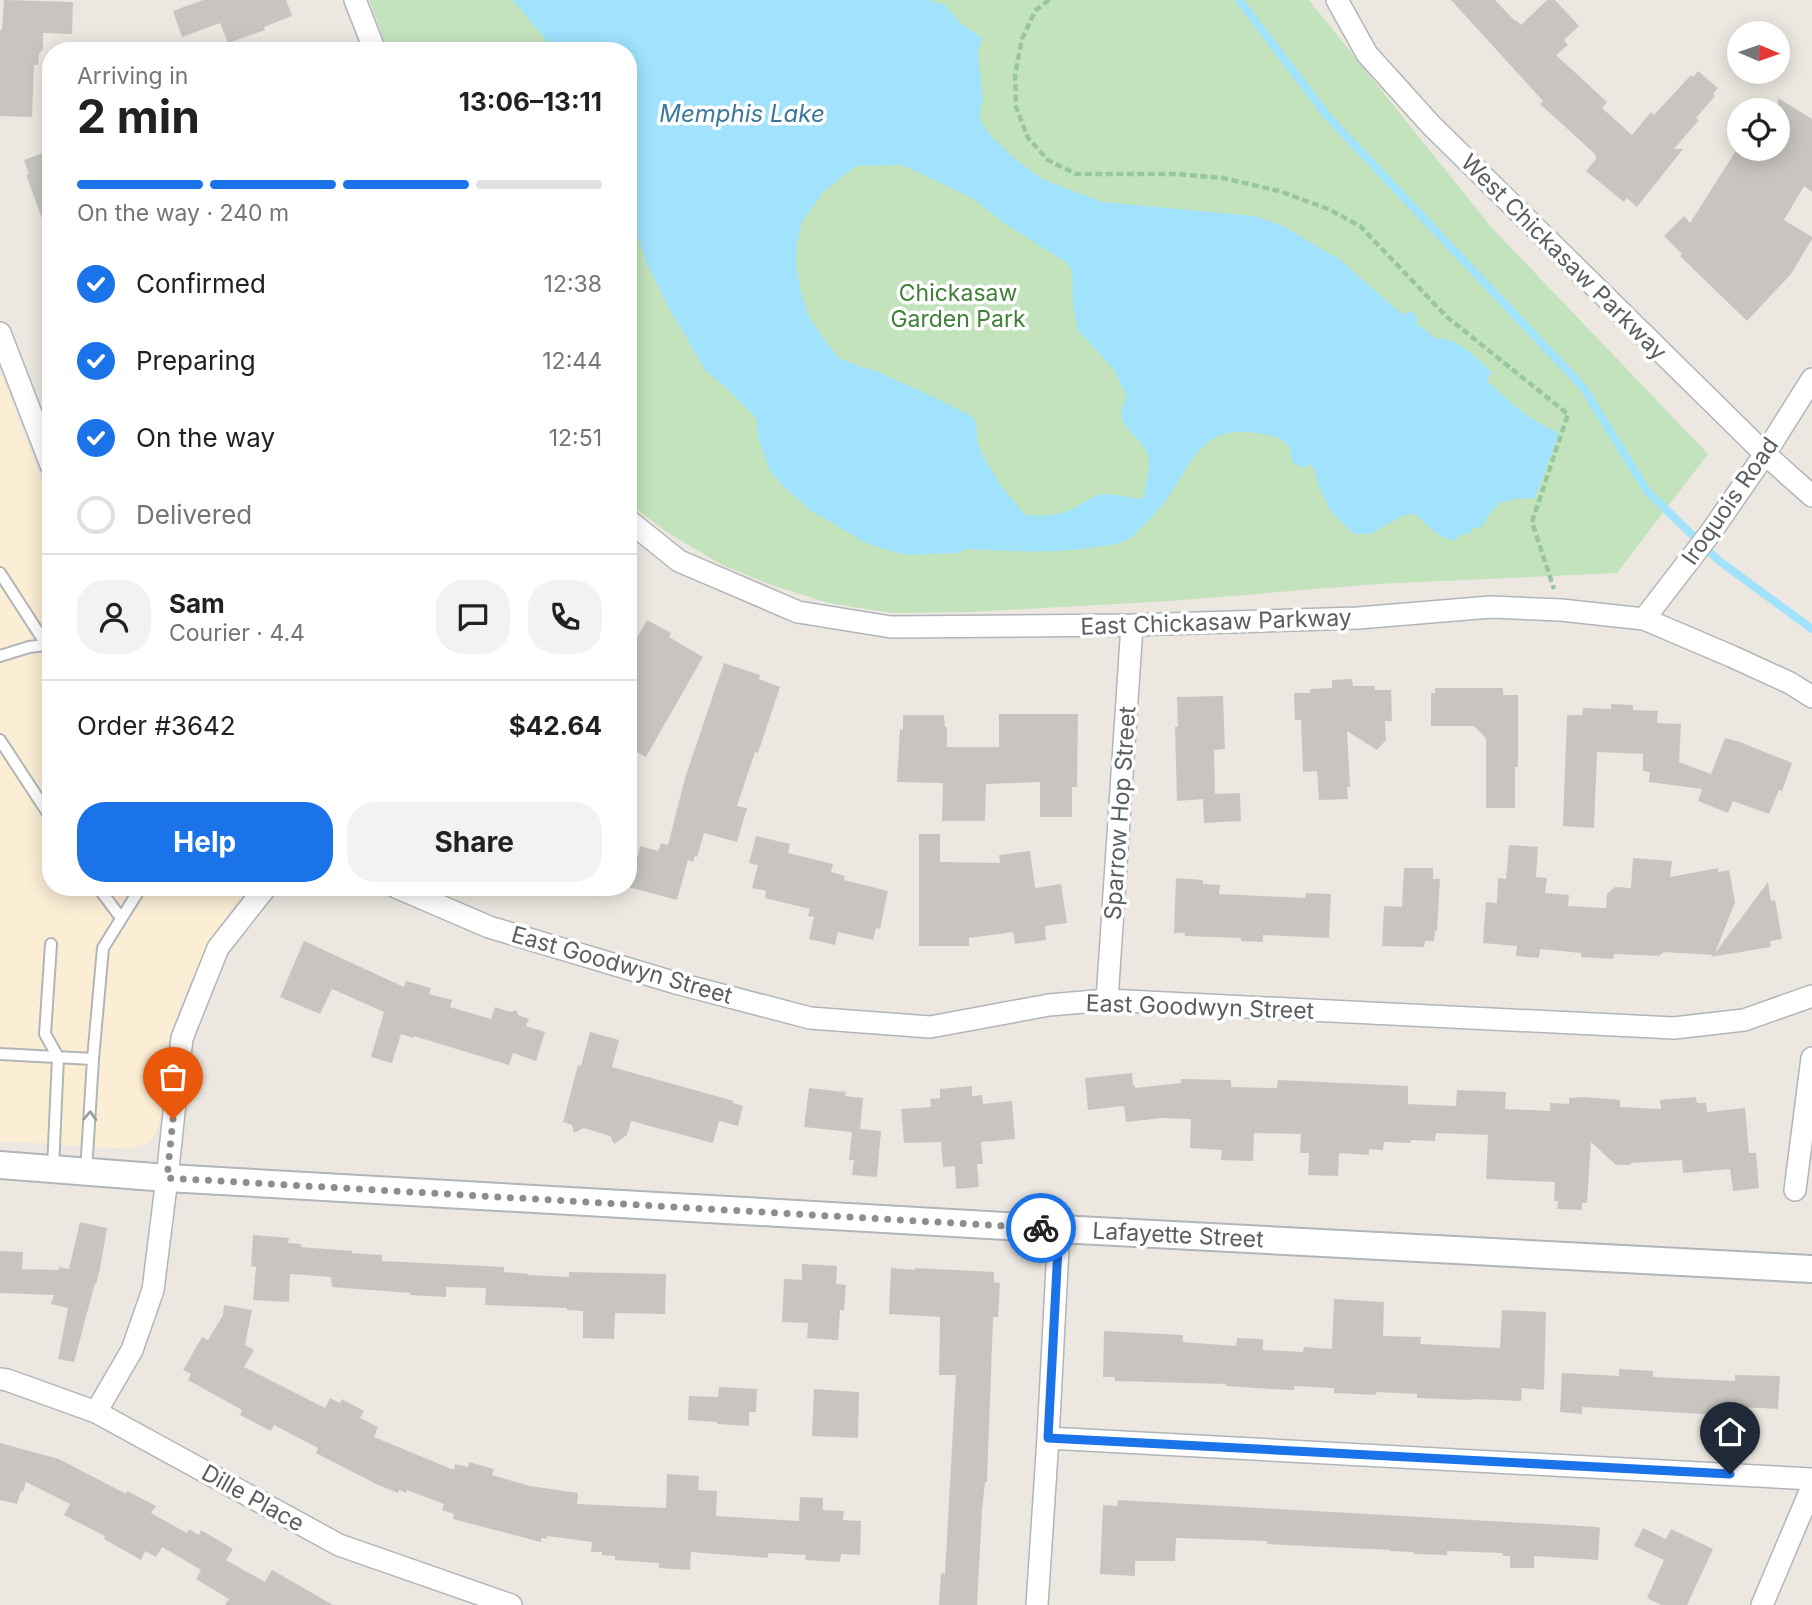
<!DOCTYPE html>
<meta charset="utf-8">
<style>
body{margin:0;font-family:Inter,sans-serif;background:#f2f2f2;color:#202124;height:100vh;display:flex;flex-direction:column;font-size:26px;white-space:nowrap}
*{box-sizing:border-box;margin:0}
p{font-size:23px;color:#757577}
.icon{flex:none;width:38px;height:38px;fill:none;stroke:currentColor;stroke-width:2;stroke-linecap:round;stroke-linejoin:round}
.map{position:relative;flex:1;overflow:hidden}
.panel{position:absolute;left:42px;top:42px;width:595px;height:854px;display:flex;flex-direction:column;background:#fff;border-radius:28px;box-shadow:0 4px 18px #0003}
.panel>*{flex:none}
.needle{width:46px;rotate:92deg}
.fabs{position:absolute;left:1727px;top:21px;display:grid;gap:14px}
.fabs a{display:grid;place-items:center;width:63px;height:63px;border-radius:50%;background:#fff;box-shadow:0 4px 18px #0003;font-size:35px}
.pin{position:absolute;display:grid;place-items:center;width:60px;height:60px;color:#fff;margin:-72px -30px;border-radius:50% 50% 50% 0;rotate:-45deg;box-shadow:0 0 7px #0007}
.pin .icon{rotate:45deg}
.courier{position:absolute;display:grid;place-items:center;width:70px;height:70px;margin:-35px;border:5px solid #1a73e8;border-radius:50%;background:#fff;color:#222;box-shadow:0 2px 9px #0007}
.head em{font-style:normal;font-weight:700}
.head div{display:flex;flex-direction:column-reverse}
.head{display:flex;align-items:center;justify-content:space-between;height:119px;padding:0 35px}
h1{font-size:46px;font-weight:700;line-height:52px}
.bar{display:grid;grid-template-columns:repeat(4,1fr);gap:10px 7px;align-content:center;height:84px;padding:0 35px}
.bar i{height:9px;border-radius:5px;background:#e0e0e0}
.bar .active{background:#1a73e8}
.bar p{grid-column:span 4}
.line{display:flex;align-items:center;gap:18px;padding:0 35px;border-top:2px solid #e0e0e0}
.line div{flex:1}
.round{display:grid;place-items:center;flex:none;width:74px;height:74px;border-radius:28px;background:#f2f2f2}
ol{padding:0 35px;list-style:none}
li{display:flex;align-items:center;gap:21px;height:77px}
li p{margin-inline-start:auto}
li .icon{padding:7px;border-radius:50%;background:#1a73e8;color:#fff;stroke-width:4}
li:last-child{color:#757577}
li i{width:38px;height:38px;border:4px solid #e0e0e0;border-radius:50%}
.action{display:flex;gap:14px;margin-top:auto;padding:14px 35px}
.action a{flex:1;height:80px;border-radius:28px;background:#1a73e8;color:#fff;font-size:28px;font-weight:700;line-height:80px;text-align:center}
.action a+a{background:#f2f2f2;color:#202124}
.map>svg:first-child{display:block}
.commercial{fill:#fcedd5}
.green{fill:#c3e3bd}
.water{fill:#a1e2fc;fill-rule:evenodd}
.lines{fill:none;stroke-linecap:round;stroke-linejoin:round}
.stream{stroke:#a1e2fc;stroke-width:8}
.building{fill:#c8c5c0}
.service-casing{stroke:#b1b5b8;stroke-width:14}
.minor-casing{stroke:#b1b5b8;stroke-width:24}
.tertiary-casing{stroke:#b1b5b8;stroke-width:30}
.path{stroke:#98c69f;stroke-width:4.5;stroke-dasharray:7 3.5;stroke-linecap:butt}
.service{stroke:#fff;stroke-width:10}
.minor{stroke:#fff;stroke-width:21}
.tertiary{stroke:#fff;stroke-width:26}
.oneway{stroke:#9b9ea0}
.done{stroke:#8c8e8e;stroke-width:7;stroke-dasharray:0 12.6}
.route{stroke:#1a73e8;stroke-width:9}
.labels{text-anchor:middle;stroke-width:7;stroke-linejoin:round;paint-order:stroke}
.street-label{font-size:23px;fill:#595e61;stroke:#fff}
.park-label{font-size:23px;fill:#3f8237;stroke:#fff}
.water-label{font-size:24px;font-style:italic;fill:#3b789b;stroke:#fff}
</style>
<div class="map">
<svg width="1812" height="1605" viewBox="0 0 1812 1605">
<rect width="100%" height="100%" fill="#ece8e1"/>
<path class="commercial" d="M0,371L51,504V887H249L218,928L189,985L169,1036L162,1112L156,1132L148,1143L134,1149L0,1141Z"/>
<path class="green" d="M369,0H1309L1492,228L1708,454L1617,573L1377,584L1171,601L972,612L892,613L829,603L774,586L722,565L668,533L628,503V51H388Z"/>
<path class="water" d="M513,0H932L935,3L944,4L961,24L982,38L978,54L983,100L979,115L984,127L992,137L1016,160L1042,179L1102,202L1255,216L1283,226L1339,259L1403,315L1408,311L1414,312L1417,317V324L1437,339C1457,336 1479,360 1492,373L1487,378V381C1512,404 1528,419 1559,433L1535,498L1517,499L1499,503L1486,518V521L1481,527L1473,528L1469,534L1460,535L1454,541C1436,537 1427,524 1414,513L1402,516L1370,534H1354L1331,512L1318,484L1314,469L1310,464L1303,468L1293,463C1291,458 1291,452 1289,447C1283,436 1266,435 1255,433C1198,423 1189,471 1162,506C1156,513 1149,519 1143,526C1138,530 1133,537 1127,540C1117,544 1106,546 1096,547C1053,554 1010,551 967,549L957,553L909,555L894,552L866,543L810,510L783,486L770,471L758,438L757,419L725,387L705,370L669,308L646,262L634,224L628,190V51H555ZM902,165L972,198L1004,223L1067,263L1072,272L1073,304L1078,330L1114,370L1127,397C1108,430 1144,432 1149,460C1150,467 1145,491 1143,499C1128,499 1114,492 1099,495C1090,497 1082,504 1074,508C1057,517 1042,516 1025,515L1002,487L984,458L978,443L976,424L973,417L936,398L876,371L858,366L839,358L823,338L809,317L801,292L796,265L797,242L802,222L824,191L856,166Z"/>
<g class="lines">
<path class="stream" d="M1239,0L1329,118L1583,387L1647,491L1718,560L1812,629"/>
</g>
<path class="building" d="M4,0L73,2L72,34L43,33V49L39,54L38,65H34L32,117L0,116V30H2Z
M203,0H286L292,16L264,27L265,30L228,43L220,23L182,37L173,11Z
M1451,0H1495L1515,21L1516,20L1521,25L1547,0H1555L1579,26L1564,40L1568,45L1556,55L1607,102L1602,108L1632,135L1651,112L1654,115L1691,75L1693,77L1698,71L1718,88L1713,94L1715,96L1696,118L1699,120L1674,149H1683L1637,207L1627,198L1624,202L1586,171L1597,158L1595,157L1596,155L1540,104L1543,101Z
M1778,98L1812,119V192L1804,186L1784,220L1812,237V239L1791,274L1747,321L1680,256L1682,254L1664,236L1684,216L1690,223L1737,149H1778Z
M51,150V234L48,235L26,175L29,174L24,160Z
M647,620L671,633L669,637L703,657L646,757L628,747V654Z
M724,663L760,675L759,679L780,687L758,753L755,752L737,806L747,808L737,842L704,833L697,857L695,856L693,862L688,860L677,900L628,887V854L638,856L640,846L658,851L661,843L668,845L685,778Z
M1352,679L1353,686H1375V690H1391L1392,721H1385L1386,740L1377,750L1347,731L1350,787H1347L1348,799L1319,800L1317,771L1303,772L1301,720H1295L1294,693H1310V689L1332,688V680Z
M1435,688H1503V695H1518V767H1515V808H1486V738L1474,726H1431V693H1435Z
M1223,696L1225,749L1214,750L1215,794L1240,793L1241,821L1204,823L1203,799L1177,801L1175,727H1178L1177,697Z
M1611,704L1633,705V710L1658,711L1657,723L1681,724L1679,762L1711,774L1725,738L1740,742L1792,763L1782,791L1779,790L1769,814L1733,801L1728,813L1698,801L1702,789L1649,782L1650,772L1643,771V754L1597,752L1594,828L1563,826L1567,715H1582L1583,708L1611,709Z
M999,714H1078L1077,787H1072V817H1040V782L986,784L985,821H942L943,783L897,782L900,729L903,730V715H944L945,727H947V747H999Z
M919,834H940V862L1000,863L999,855L1030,851L1035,888L1061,884L1067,923L1045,926L1046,940L1015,944L1013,932L969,938V946H919Z
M756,836L790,844L788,853L833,864L831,872L845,876L844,880L888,891L880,929L876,928L873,940L838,932L835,945L809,939L814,917L808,916L810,909L765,898L766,891L752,888L758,865L749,863Z
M1509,845L1538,847L1536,877L1547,878L1545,893L1569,895L1568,906L1606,908L1607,894L1615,887L1631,888L1633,858L1672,861L1670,877L1718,868V872L1729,870L1735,902L1715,953L1768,882L1771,901L1775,900L1782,939L1770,941L1771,947L1711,957L1713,955L1663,952V954H1660V956L1614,954L1613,959L1581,957V953L1540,949L1539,958L1516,956L1517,946L1483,943L1486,902L1497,903L1498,878L1506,879Z
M1404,868H1433V879H1440L1437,931H1435L1434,941H1425L1424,947L1382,946L1384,906L1402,907Z
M1176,878L1203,880V884L1220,885L1219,894L1305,898L1306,893L1331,894L1329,938L1263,935V942L1241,941V938L1185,936V933H1174Z
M304,941L404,987L406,981L431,988L429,994L452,1000L450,1007L491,1019L495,1007L510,1012L516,1010L518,1015L529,1019L526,1026L545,1032L536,1061L513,1053L509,1065L414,1036L413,1038L401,1034L392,1063L371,1057L384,1012L332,989L320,1014L280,997Z
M590,1032L619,1040L612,1067L734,1101L733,1103L743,1106L738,1126L719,1121L713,1143L631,1121L627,1135L614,1144L610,1136L584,1128L574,1133L572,1125L563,1122L578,1065L581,1066Z
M1132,1073L1133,1085H1135V1088L1181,1083V1079L1231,1080V1087L1277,1088L1278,1080L1408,1086V1104L1456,1106L1457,1090L1506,1092L1505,1109L1550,1111V1103L1569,1104V1098L1584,1097L1620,1100V1107L1661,1109L1660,1100L1696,1097L1697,1103H1706L1707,1112L1745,1108L1749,1153H1756L1759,1188L1733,1191L1730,1169L1683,1173L1682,1160L1632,1163L1629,1165H1616L1591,1142L1587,1203H1582V1210L1557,1209L1558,1201H1554L1555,1182L1486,1179L1488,1135L1436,1133L1435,1141L1411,1140V1143L1384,1142L1383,1150L1369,1149V1155L1339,1153L1338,1176L1308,1175L1309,1153H1300L1301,1134L1254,1133L1253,1161L1221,1160L1222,1150L1190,1148L1191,1119L1162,1118L1126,1122L1124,1106L1088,1110L1085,1078Z
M972,1086V1096L982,1095L983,1104L1012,1101L1015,1139L981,1142L983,1164H977L979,1187L956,1189L955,1166L943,1167L941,1142L904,1143L901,1109L931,1107L930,1099L940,1098V1089Z
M809,1088L846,1092L845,1096L863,1098L860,1129L881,1131L877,1177L852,1175L854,1160H849L852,1132L804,1127Z
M80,1222L107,1228L100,1269L96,1284L95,1283L74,1362L58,1359L68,1308L51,1304L54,1295L0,1293V1251L23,1252L22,1269L59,1270V1267L69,1269Z
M253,1235L289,1238L288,1243L301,1244V1247L352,1251V1253L382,1255V1261L504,1267V1272L528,1274V1275L569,1277V1272L666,1274L665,1314L615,1313L614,1339L583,1338V1311L567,1310V1308L485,1305L486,1288L446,1287V1297L410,1295V1293L332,1287L331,1277L290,1274L289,1302L253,1300L256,1267L251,1266Z
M802,1264L837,1266L836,1284L846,1285L844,1310H840L838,1340L807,1338L808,1323L782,1322L784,1279L802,1280Z
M891,1268L915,1270V1268L994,1272V1282L1000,1283L998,1317H993L987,1482H985L982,1511L977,1605H939L941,1573L945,1574L956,1375H939L940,1317L889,1314Z
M1334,1299L1384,1302L1383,1336L1421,1337L1420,1344L1500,1348L1502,1310L1546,1312L1544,1390L1522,1388L1521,1401L1473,1399V1400L1417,1398V1394L1376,1392V1395L1334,1393V1388L1294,1386V1390L1271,1389L1226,1386V1384L1115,1381V1377H1103L1104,1331L1183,1335V1342L1236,1346L1237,1338L1263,1339V1350L1303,1352L1304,1347L1332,1349Z
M224,1305L252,1310L245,1345L254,1350L244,1367L325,1408L330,1398L340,1403L342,1399L364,1411L360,1418L378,1427L374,1437L454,1470L455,1464L468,1467L469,1462L494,1469L492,1475L530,1486L578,1493L577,1504L666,1508L667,1474L699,1476L698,1490L717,1491L716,1516L799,1521L800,1497L823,1498V1510L844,1511L843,1520L861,1521L860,1555L841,1554L840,1562L805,1560L806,1555L768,1553V1558L691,1552L690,1570L659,1568V1563L615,1560V1556L602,1555V1552H591L592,1542L547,1536V1539L541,1538V1542L453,1519L454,1514L442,1510L444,1504L407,1490L406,1493L399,1490L398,1493L376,1484L316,1453L318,1448L274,1425L271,1431L240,1415L242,1410L188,1380L191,1374L183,1370L202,1337L208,1340L223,1315Z
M1619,1369L1653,1371V1377L1735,1381V1375L1780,1376L1778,1409L1721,1406V1415L1582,1407V1414L1560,1412L1562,1373L1619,1376Z
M719,1387L757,1389L756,1412H749V1426L717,1424V1422L688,1420L689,1396L718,1397Z
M814,1389L859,1392L858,1438L812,1436Z
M0,1443L59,1459L126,1494L127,1491L156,1506L151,1513L187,1533L189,1529L199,1535L201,1530L233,1549L226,1560L265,1582L272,1570L333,1605H225L229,1599L196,1579L201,1570L162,1547L156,1557L145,1551L141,1560L104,1539L105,1536L64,1515L70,1504L26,1482L23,1492L21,1491L17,1504L0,1500Z
M1118,1500L1598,1527L1600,1528L1598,1560L1534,1556V1568H1510V1556H1503V1553L1447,1551V1555L1413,1554L1414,1552L1390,1551V1550L1267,1544V1541L1176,1538L1175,1561H1135V1576L1100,1574L1103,1505L1117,1506Z
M1643,1528L1666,1539L1671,1529L1713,1549L1687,1605H1661L1647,1598L1664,1560L1634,1546Z"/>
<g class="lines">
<g class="service-casing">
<path id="service" d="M0,573L51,652
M0,656L29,647L46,645
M0,740L51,818
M98,887L121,918
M51,944L45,1034L58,1057L53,1168
M0,1054L93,1059L103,948L141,887
M86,1172L93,1059"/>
</g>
<g class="minor-casing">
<path id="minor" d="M355,0L375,51
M1337,0L1367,54L1431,125L1765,454L1812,496
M0,333L51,465
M628,520L679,561L798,612L891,627L1132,625L1358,618L1491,607L1561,610L1644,619L1731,656L1790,683L1812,697
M1644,619L1711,532L1765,454L1812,379
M396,887L489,927L676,983L810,1018L930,1027L1049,1005L1107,1000L1674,1028L1744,1020L1812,996
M1107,1000L1132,625
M1795,1190L1812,1058
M0,1379L7,1380L96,1412L339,1545L511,1605
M96,1412L132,1350L153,1290L167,1178L182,1038L218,948L266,887
M1048,1438L1812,1479
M1037,1605L1048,1438L1059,1229
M1762,1605L1812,1487"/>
</g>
<g class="tertiary-casing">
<path id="tertiary" d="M0,1165L167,1178L1059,1229L1812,1269"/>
</g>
<path class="path" d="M1049,0L1035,11L1022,39L1015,74L1016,107L1028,138L1048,160L1076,174H1175L1223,178L1279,191L1328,209L1360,226L1447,317L1568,414L1532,522L1554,589"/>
<use href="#service" class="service"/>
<use href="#minor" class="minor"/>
<use href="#tertiary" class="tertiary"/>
</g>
<defs><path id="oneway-chevron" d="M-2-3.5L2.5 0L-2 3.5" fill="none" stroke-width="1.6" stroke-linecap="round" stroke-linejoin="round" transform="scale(1.75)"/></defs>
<use class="oneway" href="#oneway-chevron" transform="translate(90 1116) rotate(-87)"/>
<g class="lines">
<path class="done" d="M173,1119L167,1178L1041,1228"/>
<path class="route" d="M1041,1228L1059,1229L1048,1438L1730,1474"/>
</g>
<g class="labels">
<g class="street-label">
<text transform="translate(1564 257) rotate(45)" y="8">West Chickasaw Parkway</text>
<text transform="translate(1730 501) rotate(-55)" y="8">Iroquois Road</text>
<text transform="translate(1216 622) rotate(-2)" y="8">East Chickasaw Parkway</text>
<text transform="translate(1120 813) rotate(-86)" y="8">Sparrow Hop Street</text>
<text transform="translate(622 965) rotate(16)" y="8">East Goodwyn Street</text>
<text transform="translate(1200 1007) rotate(2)" y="8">East Goodwyn Street</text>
<text transform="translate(1178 1235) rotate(3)" y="8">Lafayette Street</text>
<text transform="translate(253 1498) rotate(29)" y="8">Dille Place</text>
</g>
<g class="park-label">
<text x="958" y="301">Chickasaw<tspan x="958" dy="26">Garden Park</tspan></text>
</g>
<g class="water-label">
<text x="742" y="122">Memphis Lake</text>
</g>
</g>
</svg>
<div class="fabs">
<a><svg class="needle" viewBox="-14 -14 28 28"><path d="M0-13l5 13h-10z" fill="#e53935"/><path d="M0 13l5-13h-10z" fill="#757577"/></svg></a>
<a><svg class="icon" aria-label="locate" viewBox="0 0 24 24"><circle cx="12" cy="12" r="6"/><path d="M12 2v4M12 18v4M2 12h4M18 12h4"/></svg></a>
</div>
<div class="pin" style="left:173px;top:1119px;background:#ea580c"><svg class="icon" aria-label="bag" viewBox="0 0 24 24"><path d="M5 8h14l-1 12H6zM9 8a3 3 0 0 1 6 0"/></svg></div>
<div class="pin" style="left:1730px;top:1474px;background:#1f2937"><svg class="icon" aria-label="home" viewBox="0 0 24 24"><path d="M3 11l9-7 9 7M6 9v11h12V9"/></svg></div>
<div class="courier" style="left:1041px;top:1228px"><svg class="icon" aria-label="bike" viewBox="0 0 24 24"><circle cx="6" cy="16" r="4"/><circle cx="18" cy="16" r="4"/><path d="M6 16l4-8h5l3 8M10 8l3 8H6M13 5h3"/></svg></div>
<section class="panel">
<div class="head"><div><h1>2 min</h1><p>Arriving in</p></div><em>13:06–13:11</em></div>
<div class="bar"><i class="active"></i><i class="active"></i><i class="active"></i><i></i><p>On the way · 240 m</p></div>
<ol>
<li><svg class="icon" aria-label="check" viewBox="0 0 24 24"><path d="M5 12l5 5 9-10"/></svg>Confirmed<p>12:38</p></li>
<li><svg class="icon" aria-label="check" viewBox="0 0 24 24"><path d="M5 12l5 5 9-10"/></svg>Preparing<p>12:44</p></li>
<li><svg class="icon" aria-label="check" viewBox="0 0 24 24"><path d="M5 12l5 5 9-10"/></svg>On the way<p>12:51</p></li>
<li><i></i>Delivered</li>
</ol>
<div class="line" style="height:126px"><a class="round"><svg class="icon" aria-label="person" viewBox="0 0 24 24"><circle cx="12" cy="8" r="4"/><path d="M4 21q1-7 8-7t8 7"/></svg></a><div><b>Sam</b><p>Courier · 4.4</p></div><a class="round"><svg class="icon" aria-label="chat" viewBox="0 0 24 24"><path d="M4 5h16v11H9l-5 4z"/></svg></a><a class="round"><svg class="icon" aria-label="phone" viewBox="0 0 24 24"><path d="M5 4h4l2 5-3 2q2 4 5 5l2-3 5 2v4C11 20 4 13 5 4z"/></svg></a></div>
<div class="line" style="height:91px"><div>Order #3642</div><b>$42.64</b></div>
<div class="action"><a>Help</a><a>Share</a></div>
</section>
</div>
